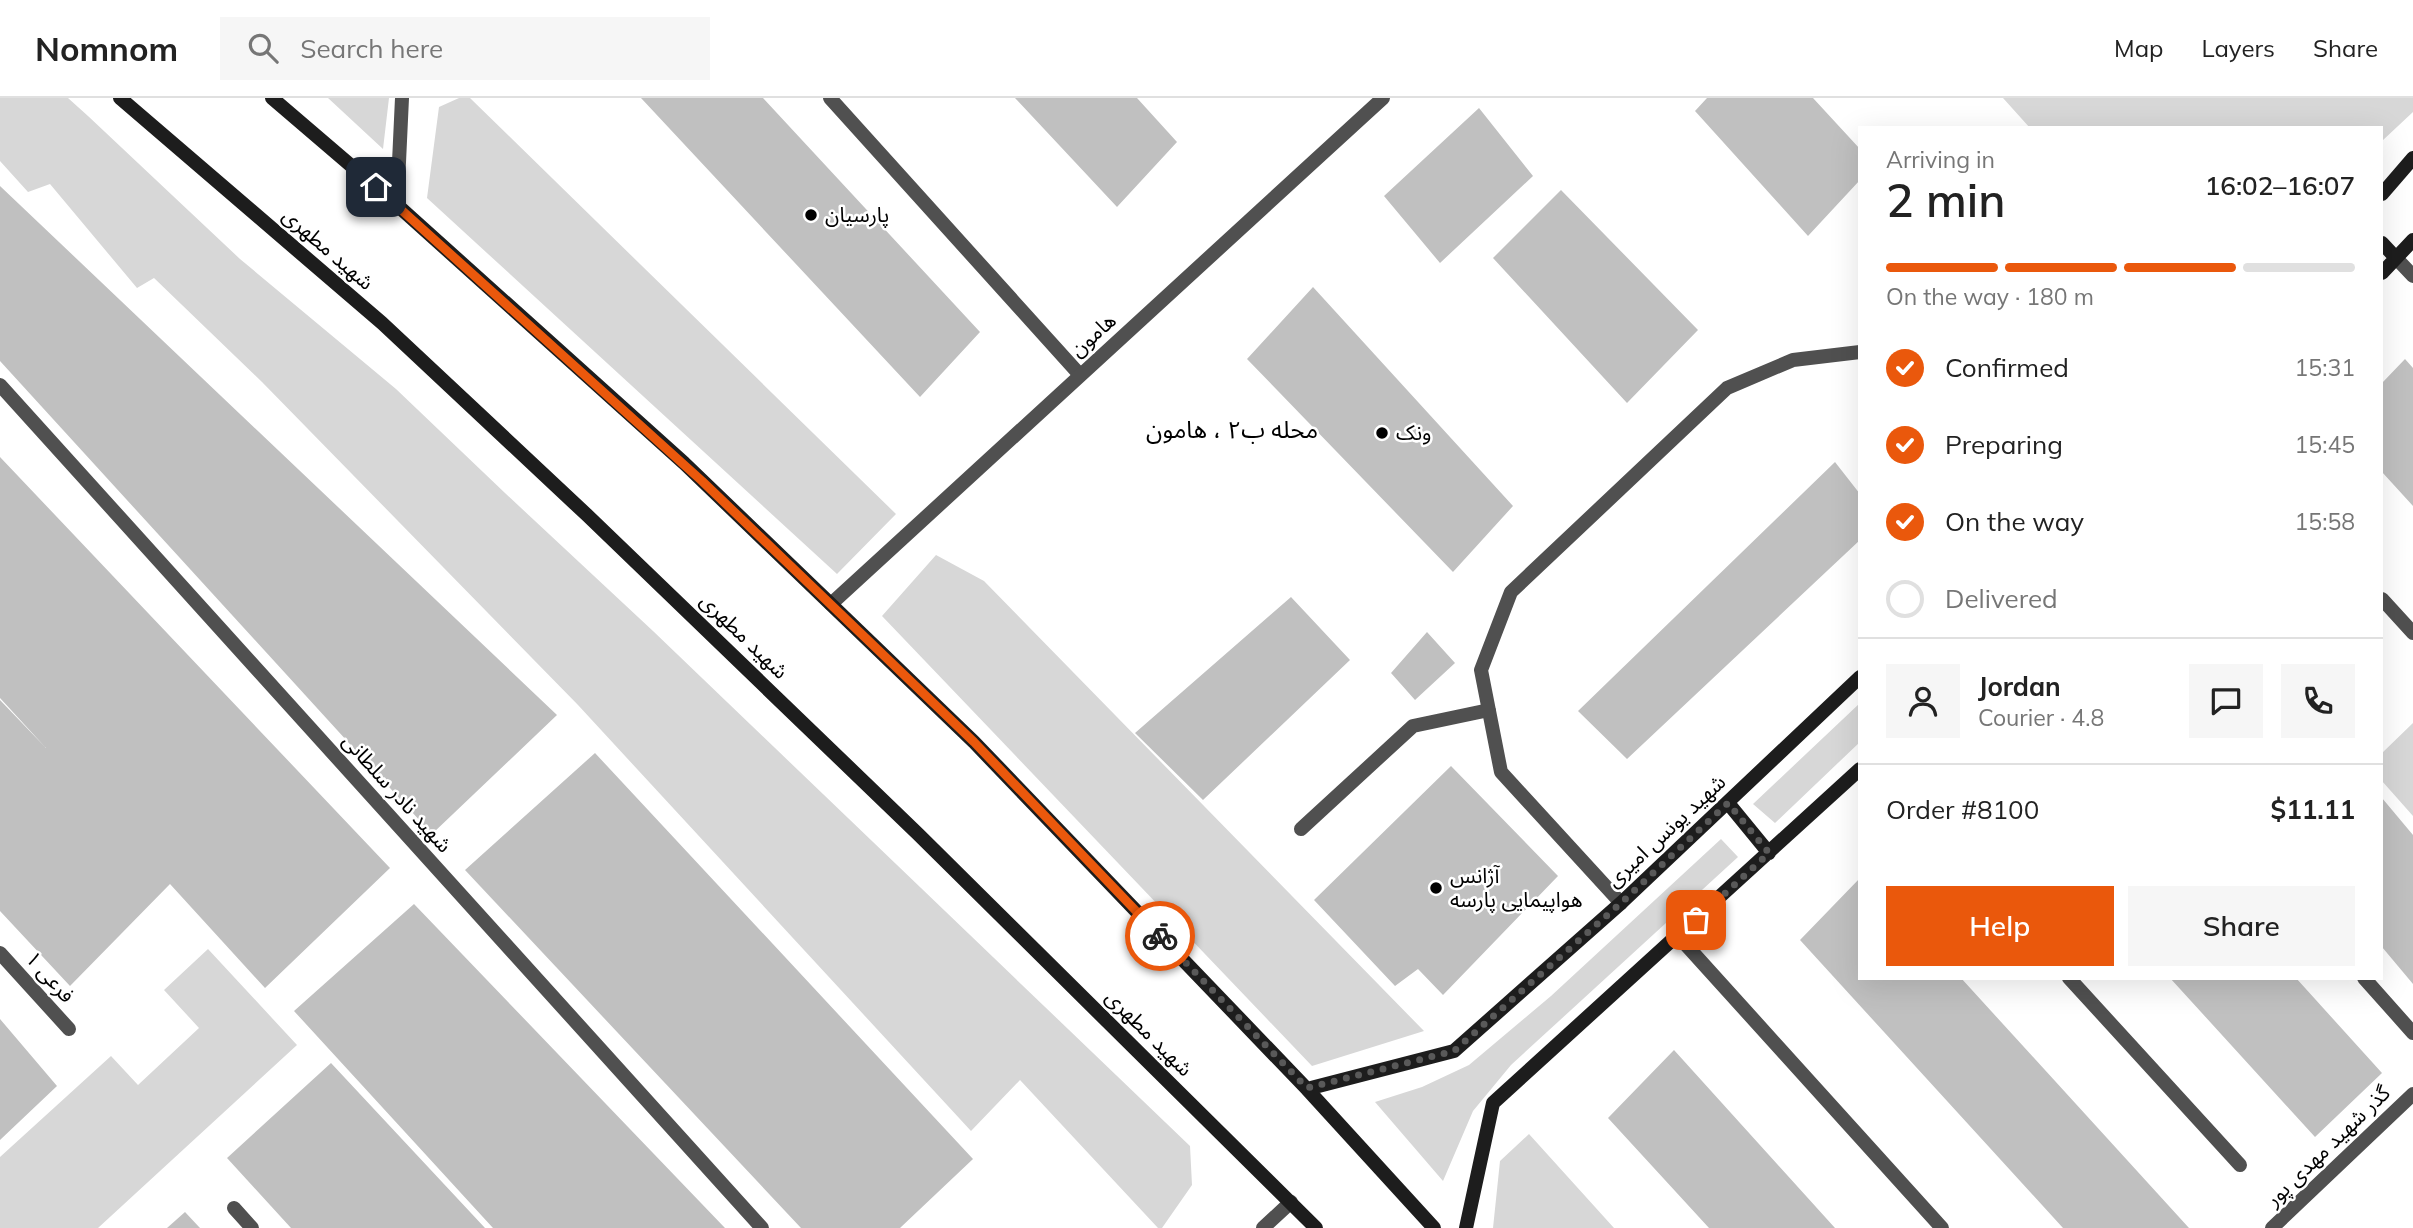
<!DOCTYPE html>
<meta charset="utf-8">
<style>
body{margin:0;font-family:Mulish,"Noto Sans Arabic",sans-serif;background:#f6f6f6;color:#222;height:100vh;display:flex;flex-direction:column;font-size:26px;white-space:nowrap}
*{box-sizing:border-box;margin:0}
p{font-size:23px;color:#767676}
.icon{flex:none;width:38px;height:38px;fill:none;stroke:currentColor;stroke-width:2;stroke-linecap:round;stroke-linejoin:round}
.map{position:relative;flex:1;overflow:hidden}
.drawer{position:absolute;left:1858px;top:28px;width:525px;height:854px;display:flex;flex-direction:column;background:#fff;border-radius:0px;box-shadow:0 7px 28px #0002}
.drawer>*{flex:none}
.pin{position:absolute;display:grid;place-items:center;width:60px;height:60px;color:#fff;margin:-30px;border-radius:14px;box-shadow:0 4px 10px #0006}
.courier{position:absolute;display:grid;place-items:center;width:70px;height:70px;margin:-35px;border:5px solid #ea580c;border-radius:50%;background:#fff;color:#222;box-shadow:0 2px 9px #0007}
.headline em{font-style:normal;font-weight:600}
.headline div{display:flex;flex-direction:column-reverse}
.headline{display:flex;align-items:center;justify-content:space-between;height:119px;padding:0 28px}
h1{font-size:46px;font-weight:600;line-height:52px}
.bar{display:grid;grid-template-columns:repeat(4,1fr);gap:10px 7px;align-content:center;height:84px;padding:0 28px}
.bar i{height:9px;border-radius:5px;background:#e0e0e0}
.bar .current{background:#ea580c}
.bar p{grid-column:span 4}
.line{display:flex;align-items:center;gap:18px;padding:0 28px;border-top:2px solid #e0e0e0}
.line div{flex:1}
.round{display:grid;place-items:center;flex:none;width:74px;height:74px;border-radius:0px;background:#f6f6f6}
ol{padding:0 28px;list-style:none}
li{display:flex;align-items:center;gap:21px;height:77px}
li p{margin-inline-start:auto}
li .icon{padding:7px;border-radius:50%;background:#ea580c;color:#fff;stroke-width:4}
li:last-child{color:#767676}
li i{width:38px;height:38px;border:4px solid #e0e0e0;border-radius:50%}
.action{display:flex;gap:14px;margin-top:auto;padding:14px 28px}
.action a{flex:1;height:80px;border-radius:0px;background:#ea580c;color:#fff;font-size:28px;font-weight:600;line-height:80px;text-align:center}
.action a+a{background:#f6f6f6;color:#222}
header{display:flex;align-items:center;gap:42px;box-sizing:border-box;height:98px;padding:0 35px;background:#fff;border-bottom:2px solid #e0e0e0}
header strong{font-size:33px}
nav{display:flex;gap:38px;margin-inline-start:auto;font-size:24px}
.search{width:490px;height:63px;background:#f6f6f6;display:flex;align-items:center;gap:18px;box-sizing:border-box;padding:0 24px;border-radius:0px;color:#767676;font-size:26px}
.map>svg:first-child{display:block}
.green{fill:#d7d7d7}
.building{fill:#c0c0c0}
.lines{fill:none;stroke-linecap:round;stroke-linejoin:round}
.service{stroke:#505050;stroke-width:14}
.minor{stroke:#505050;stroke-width:14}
.tertiary{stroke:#505050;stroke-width:14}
.secondary{stroke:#1d1d1d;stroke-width:14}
.done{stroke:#595959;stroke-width:7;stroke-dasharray:0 12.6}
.route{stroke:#ea580c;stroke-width:9}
.poi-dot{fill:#000;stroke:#fff;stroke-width:2.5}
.labels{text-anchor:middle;stroke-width:5;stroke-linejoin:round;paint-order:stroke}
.poi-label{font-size:21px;fill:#000;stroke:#fff;text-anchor:start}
.street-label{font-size:21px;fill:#000;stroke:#fff}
.quarter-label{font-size:24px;fill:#000;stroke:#fff}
</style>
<header>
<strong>Nomnom</strong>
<div class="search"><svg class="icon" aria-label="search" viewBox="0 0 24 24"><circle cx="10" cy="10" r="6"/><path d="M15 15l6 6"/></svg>Search here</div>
<nav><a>Map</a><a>Layers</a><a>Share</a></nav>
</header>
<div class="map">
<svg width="2413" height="1130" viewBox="0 0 2413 1130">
<rect width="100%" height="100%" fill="#fff"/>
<path class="green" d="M0,0H68L88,18L240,161L396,291L505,395L653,533L1190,1048L1192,1087L1162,1130H1158L1020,982L971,1033L578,607L262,284L154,180L137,190L50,86L28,94L0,63Z
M328,0H389L383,51Z
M459,0H470L896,416L837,476L427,100L439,9Z
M2003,0H2413V14L2382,43V30H2030Z
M936,457L984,483L1424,933L1312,968L882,518Z
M1860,605V644L1775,725L1753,706Z
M2413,625V718L2382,683V655Z
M1721,741L1738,759L1511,967L1473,1013L1443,1083L1375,1004L1422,989L1469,967L1551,898Z
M208,851L297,947L98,1130H0V1059L111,958L138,987L199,930L164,892Z
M1529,1036L1614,1130H1493L1500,1063Z"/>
<path class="building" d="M641,0H763L980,234L920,299Z
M1015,0H1137L1177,44L1117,109Z
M1707,0H1813L1860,51V82L1808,138L1695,13Z
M1479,10L1533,78L1440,165L1384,98Z
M0,88L557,617L432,736L0,263Z
M1561,92L1698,232L1627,305L1493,160Z
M1313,189L1513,408L1453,474L1247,261Z
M2405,261L2413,270V408L2382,374V285Z
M0,359L390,770L265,890L170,786L70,888L0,813V602L46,650L0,600Z
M1835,364L1860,396V442L1627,661L1578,613Z
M1291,499L1350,562L1203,702L1135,635Z
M1427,534L1455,565L1415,602L1391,575Z
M595,655L973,1061L900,1130H801L465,772Z
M1451,668L1558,778L1443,897L1418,871L1395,888L1314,802Z
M2382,700L2413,737V886L2382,849Z
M1860,780V880H1961L2189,1130H2063L1800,842Z
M414,806L725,1130H493L294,913Z
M2170,880H2296L2382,975L2315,1039Z
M0,921L57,988L0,1042Z
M1674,952L1835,1130H1709L1608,1020Z
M331,965L485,1130H291L227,1060Z
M185,1114L200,1130H167Z"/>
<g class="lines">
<path class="service" d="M830,0L1080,277
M2396,160L2413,178
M2382,501L2413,535
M1301,731L1413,628L1489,612
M1621,805L1501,674L1481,572L1511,494L1727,290L1793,262L1860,254
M1678,838L1942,1130
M2069,880L2240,1067
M2364,880L2413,935"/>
<path class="minor" d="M831,506L1383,0
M0,855L69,931
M234,1110L252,1130"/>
<path class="tertiary" d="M397,107L402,0
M0,287L762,1130
M1263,1130L1291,1104
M2272,1130L2413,996"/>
<path class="secondary" d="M120,0L382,225L587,417L918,736L1316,1130
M272,0L397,107L684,365L974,644L1307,991L1434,1130
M2382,96L2413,60
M2382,145L2396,160
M2382,175L2413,142
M1728,705L1769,755
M1307,991L1454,953L1621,805L1860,579
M1466,1130L1493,1005L1860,671"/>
</g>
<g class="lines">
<path class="done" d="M1160,838L1307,990L1454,953L1621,805L1728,705L1769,755L1696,822"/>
<path class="route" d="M376,89L702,383L974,644L1160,838"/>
</g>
<g class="poi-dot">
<circle cx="811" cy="117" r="7"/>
<circle cx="1382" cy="335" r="7"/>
<circle cx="1436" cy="790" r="7"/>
</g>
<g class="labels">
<g class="poi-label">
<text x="825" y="124">پارسیان</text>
<text x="1396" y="342">ونک</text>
<text x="1450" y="785">آژانس<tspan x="1450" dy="24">هواپیمایی پارسه</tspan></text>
</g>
<g class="street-label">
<text transform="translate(328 151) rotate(41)" y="7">شهید مطهری</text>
<text transform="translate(1093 237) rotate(-42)" y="7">هامون</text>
<text transform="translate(744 538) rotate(44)" y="7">شهید مطهری</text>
<text transform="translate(397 695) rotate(48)" y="7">شهید نادر سلطانی</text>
<text transform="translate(1666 733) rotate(-43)" y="7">شهید یونس امیری</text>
<text transform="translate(50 879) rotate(48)" y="7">فرعی ۱</text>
<text transform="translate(1149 935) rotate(45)" y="7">شهید مطهری</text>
<text transform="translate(2328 1048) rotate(-44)" y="7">گذر شهید مهدی پور</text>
</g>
<g class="quarter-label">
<text x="1232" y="340">محله ب۲ ، هامون</text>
</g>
</g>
</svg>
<div class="pin" style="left:1696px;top:822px;background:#ea580c"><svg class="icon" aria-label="bag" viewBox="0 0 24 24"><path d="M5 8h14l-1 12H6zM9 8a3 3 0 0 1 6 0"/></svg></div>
<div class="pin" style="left:376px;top:89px;background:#1f2937"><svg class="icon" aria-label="home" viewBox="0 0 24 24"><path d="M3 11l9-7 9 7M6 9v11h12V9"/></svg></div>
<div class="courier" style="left:1160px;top:838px"><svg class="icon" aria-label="bike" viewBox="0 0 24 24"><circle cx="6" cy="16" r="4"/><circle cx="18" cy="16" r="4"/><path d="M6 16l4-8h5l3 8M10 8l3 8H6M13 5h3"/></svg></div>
<section class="drawer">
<div class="headline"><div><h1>2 min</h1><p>Arriving in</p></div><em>16:02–16:07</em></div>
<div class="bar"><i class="current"></i><i class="current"></i><i class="current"></i><i></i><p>On the way · 180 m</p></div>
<ol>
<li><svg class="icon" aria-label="check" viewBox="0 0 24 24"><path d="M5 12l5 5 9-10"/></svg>Confirmed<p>15:31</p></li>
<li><svg class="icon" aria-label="check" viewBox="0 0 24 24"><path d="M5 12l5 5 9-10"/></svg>Preparing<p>15:45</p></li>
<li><svg class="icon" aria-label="check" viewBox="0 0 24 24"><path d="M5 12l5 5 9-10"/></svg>On the way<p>15:58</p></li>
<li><i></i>Delivered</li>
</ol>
<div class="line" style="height:126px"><a class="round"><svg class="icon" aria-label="person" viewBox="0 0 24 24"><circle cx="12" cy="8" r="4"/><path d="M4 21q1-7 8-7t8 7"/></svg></a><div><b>Jordan</b><p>Courier · 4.8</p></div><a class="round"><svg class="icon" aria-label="chat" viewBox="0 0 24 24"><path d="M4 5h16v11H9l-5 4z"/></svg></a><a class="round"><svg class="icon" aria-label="phone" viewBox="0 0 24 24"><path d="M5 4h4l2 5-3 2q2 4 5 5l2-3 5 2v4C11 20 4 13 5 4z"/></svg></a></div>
<div class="line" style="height:91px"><div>Order #8100</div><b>$11.11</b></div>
<div class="action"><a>Help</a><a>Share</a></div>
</section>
</div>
